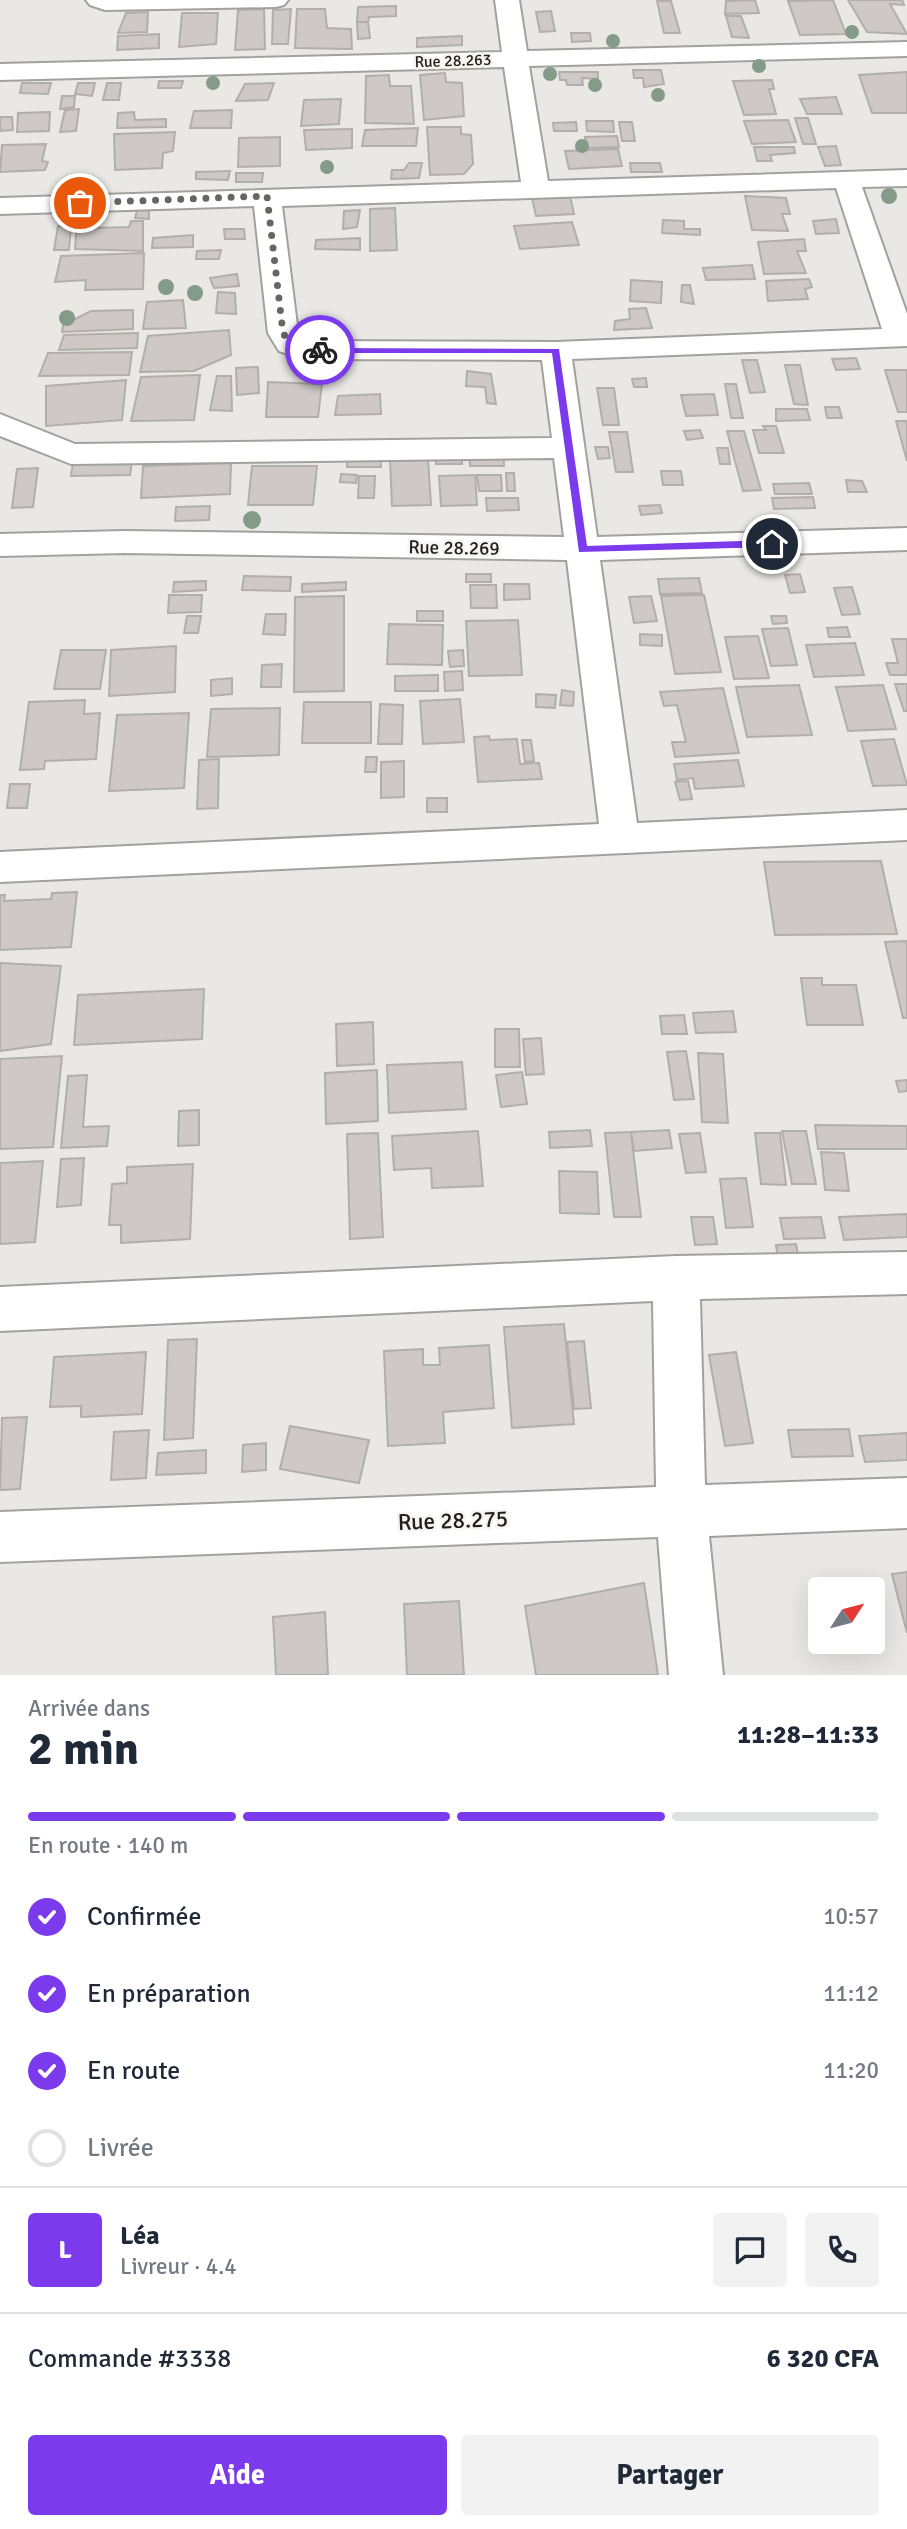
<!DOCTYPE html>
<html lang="fr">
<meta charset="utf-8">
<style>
body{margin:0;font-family:Signika,sans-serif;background:#f2f2f3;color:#1f2937;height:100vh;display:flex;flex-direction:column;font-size:26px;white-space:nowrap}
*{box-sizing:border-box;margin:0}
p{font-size:23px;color:#747a83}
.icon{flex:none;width:38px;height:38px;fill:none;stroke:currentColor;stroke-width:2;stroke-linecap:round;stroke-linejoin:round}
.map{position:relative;height:1675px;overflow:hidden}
.drawer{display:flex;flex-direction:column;background:#fff;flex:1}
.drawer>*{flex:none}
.needle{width:46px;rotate:54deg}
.tools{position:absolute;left:808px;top:1577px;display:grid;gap:14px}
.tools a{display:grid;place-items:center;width:77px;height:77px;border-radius:7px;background:#fff;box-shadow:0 7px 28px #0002;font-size:35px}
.pin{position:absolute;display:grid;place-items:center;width:60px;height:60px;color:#fff;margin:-30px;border:4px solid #fff;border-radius:50%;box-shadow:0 2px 7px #0007}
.courier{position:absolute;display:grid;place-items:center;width:70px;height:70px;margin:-35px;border:5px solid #7c3aed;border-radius:50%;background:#fff;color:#222;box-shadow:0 2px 9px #0007}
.summary em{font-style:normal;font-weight:800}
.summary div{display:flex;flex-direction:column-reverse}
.summary{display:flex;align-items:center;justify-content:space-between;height:119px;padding:0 28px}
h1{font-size:46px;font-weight:800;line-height:52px}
.bar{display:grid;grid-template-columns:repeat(4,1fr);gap:10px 7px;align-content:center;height:84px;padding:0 28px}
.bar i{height:9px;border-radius:5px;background:#e0e1e3}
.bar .on{background:#7c3aed}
.bar p{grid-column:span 4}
.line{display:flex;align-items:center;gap:18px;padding:0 28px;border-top:2px solid #e0e1e3}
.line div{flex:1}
.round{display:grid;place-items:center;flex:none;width:74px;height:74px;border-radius:7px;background:#f2f2f3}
ol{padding:0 28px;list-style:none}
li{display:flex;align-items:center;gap:21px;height:77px}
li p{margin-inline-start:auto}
li .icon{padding:7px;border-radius:50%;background:#7c3aed;color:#fff;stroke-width:4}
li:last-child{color:#747a83}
li i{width:38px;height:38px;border:4px solid #e0e1e3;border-radius:50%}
.action{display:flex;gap:14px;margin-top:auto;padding:14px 28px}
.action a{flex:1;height:80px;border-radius:7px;background:#7c3aed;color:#fff;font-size:28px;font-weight:800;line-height:80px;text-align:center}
.action a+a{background:#f2f2f3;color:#1f2937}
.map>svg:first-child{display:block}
.building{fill:#cec9c6;stroke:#b2aeab;stroke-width:2}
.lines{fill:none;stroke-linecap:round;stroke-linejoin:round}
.minor-casing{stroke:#a3a19d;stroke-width:4}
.minor{fill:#fff;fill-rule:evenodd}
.tree{fill:#839b88}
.route{fill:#7c3aed}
.done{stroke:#676663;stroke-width:7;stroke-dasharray:0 12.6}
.labels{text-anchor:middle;stroke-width:5;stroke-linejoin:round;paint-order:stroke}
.far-street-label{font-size:16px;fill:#21201e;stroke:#f8f5f1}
.street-label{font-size:19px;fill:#21201e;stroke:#f8f5f1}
.near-street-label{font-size:23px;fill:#21201e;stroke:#f8f5f1}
</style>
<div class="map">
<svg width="907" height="1675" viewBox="0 0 907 1675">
<rect width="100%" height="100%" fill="#eae8e4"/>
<path class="building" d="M755,0L759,13L725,14L726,1Z
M833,0L846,34L800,35L788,1Z
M848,0H902L904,5L890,4L907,34L867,32Z
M657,1H671L680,33H664Z
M396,6V16L369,17L368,22H357L358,7Z
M264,9L265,49L235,50L238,10Z
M291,9L288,44H272L273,10Z
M297,9H325L327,28L351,29L352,49L295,48Z
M551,11L555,31L540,32L536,12Z
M148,12L147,32L118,33L126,13Z
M182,13H218L216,44L179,47Z
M726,16H741L749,38L732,37Z
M357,22H368L370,38L358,39Z
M571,33H590L591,41L572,42Z
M159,34V48L117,50L118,36Z
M462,36V45L417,47V38Z
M633,70H661L664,84L644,87L643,78H634Z
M559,72H598V79L582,78L583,85H567L566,80H560Z
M907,72V113H872L859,75Z
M445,73L446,82L462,83L464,116L424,120L420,75Z
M389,75L390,86H411L414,124L365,123L366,76Z
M772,80L774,89H769L776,114L744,115L733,81Z
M159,81H183L181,88H158Z
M22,83H51L48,94L20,93Z
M78,83H95L92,96L75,94Z
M107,83H121L119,100H103Z
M274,83L268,100L236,101L245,84Z
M62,96H75L74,107L60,109Z
M836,97L842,114H807L800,99Z
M341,99L339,124L301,126L304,100Z
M79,109L76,131L60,132L65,110Z
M232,110L231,128H190L194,111Z
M50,112L49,131L17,132L18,113Z
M134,112L135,120L166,119V127L117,128L118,113Z
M0,117H12L13,130L0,131Z
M795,118H808L816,144H803Z
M788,120L796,142L752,144L744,121Z
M586,121H613L614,132L587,131Z
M576,122L577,131H554L553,123Z
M619,122H632L635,141H622Z
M427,127H461V134L471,135L473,164L464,174L430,175Z
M418,128L416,146H362L365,130Z
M352,129V148L306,150L304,130Z
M175,132L173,151L163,153L162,168L115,170L114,134Z
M617,136L619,147L587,148L585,137Z
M280,137V166L238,167L239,138Z
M46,144L42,161L48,162L45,170L0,172L2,145Z
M836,146L841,165L825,166L818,147Z
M754,147H794L795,153L770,155L772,161H757Z
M618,149L622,166L569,169L565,151Z
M409,163H422L419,178L391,179L392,170H404Z
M630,163H660L662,172H631Z
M230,171L228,180L196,179V172Z
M236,173H263L262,182H236Z
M570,196L574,214L536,216L532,198Z
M745,196L786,198L790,214H782L788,231L752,230Z
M149,206V219L135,218L138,207Z
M88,208H97V220L84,223Z
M395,208L397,250L370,251V209Z
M360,210L357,227L343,229L344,211Z
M836,219L839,233L816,234L813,221Z
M663,220L684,221V229H700V235L662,233Z
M131,221H143V251L75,249L77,223H93L91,228L129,227Z
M572,222L579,245L520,249L514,226Z
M58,226L71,227L69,250H54Z
M224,229H244L245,239H225Z
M193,235V247L152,248L153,238Z
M360,238V250L315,249L316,240Z
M804,239L806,251H797L806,273L764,274L758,242Z
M221,250L219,259H196L197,251Z
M144,253L143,289L85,290L86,280L55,282L61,256Z
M752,265L755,279L706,280L703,268Z
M237,274L239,286L214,288L210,278Z
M809,279L812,287L805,289L808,299L768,301L766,281Z
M631,280L662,282L661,303L630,301Z
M682,285H690L694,304L681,302Z
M218,292L235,293L236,314L216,313Z
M183,300L186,328L143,329L147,302Z
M646,308L652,328L614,330L615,321L630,319L629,309Z
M133,310V329L62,332L63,325L91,311Z
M229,330L231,355L194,371L140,372L148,336Z
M138,333L137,348L59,350L64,335Z
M132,352L129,375L39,376L48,353Z
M856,358L860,369L836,370L832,359Z
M742,360H757L765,392L750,393Z
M785,365H800L808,405L794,404Z
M258,367L259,393L237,395L236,368Z
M885,370H907V412H898Z
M467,371L491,374L496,404L487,403L485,387L466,386Z
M200,375L194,420L131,421L141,377Z
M217,376H231L232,411L210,410Z
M646,378L647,387H634L632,379Z
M126,380L122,420L46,426V386Z
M268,382L322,384L318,417H266Z
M725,384H736L743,418H731Z
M597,388H614L619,425H603Z
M380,394L381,414L335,415L338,396Z
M714,394L718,415L686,416L681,395Z
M825,407H839L842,418H827Z
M776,409H807L810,420L776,421Z
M896,421H907V461Z
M763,426H776L784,453H759L753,430H766Z
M700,430L703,438L687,440L684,431Z
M727,431H744L761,490L743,491Z
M609,432H627L633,472H616Z
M595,447H608L610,458L598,459Z
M717,448H728L730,464H720Z
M469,452H503L504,466H470Z
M435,453H462V464H436Z
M380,455L381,467H347V456Z
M428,458L431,505L392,506L390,459Z
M132,462L130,475L71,476L73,463Z
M231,463L230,494L141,498L143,466Z
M252,466H317L313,505H248Z
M38,468L33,507L12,508L17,469Z
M661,471H681L683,485H663Z
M506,473H514L515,491H507Z
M341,474L357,475L356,483L340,482Z
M475,475L477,505L441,506L439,476Z
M477,475H501L502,491H479Z
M359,476H375L374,498H358Z
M846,480L862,481L867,492H848Z
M809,483L812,494H775L773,484Z
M813,497L815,508L774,509L772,498Z
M486,498H518L519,510L487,511Z
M660,505L662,513L641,515L639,506Z
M210,506L209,520L175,521L176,507Z
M466,574H491V582H466Z
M800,574L805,592L790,593L785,575Z
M244,576L291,577L290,591L242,590Z
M699,578L702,593L660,594L658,579Z
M206,581V590L173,592L174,582Z
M346,582V590L302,592V584Z
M504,584H529L530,599L504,600Z
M470,585H496L497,608H471Z
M852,587L860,614L842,615L834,588Z
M169,595H202L201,612L168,613Z
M704,595L721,672L675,674L661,596Z
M344,596V691L294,692L295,597Z
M651,596L657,621L634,623L629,597Z
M417,611H443V621H417Z
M266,614H286L285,635L263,634Z
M187,616H201L198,633H184Z
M771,616H786L787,623L773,624Z
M518,620L522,675L469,676L466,621Z
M389,624L443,625L442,665L387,664Z
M847,627L850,637H829L827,628Z
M788,628L797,665L771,666L762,629Z
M640,634L662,635V646L640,645Z
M758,636L769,678L734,679L725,637Z
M892,639H907V675H890L886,663H898Z
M855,643L864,675L814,677L806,645Z
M176,646L175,692L109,696L111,650Z
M61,650H106L100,689H54Z
M463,650L464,666L450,667L448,651Z
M282,664L281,687H261L262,665Z
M462,671L463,690L445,691L444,672Z
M438,675V691H395V676Z
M232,678V694L211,696V680Z
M895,684H907V711H904Z
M799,685L812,735L747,737L736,687Z
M883,685L896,729L848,731L836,687Z
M723,688L739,753L675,757L672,742H686L677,705L664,706L660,692Z
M562,690L574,692L573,706L560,705Z
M536,694L556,695L555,708L536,707Z
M460,699L464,742L423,744L420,701Z
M85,700L84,714L100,713L96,759L45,761L44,769L20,770L29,702Z
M304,702H371V743H302Z
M380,704L403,705L402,744H378Z
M280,708L279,755L207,757L211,709Z
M189,713L184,788L109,791L117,715Z
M489,736L490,740L517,739L520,764L539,763L542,779L478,782L474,737Z
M894,739L907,785L873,786L861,741Z
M522,740H531L534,761L525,762Z
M366,757H377L376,772H365Z
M219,759L218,808L197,809L199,760Z
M738,760L744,786L695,789L693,778L677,780L674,764Z
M404,761V797L381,798V762Z
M688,781L692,799L680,800L675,782Z
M10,784H30L27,808H7Z
M427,798H447V812H427Z
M881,861L897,934L775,935L764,862Z
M77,892L71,947L0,950V895H5L4,901L51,899L52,893Z
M907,941V1018H903L885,942Z
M0,963L61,966L51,1044L0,1051Z
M801,978H822V985H856L863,1025H807Z
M204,989L202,1039L74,1045L78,995Z
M733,1011L736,1032L696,1033L693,1013Z
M684,1015L687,1034H662L660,1016Z
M373,1022L374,1064L337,1066L336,1024Z
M495,1029H519L520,1067H495Z
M541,1038L544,1074L526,1075L523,1039Z
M686,1051L694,1099L674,1100L667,1052Z
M698,1053L723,1054L728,1123L702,1122Z
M62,1056L53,1147L0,1149V1059Z
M462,1062L466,1109L389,1113L387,1065Z
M377,1070L378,1121L326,1124L325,1073Z
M522,1072L527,1104L501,1107L496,1075Z
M87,1075L83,1127L109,1126L107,1146L61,1148L68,1076Z
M907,1080V1091L899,1092L896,1081Z
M199,1110V1145L178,1146L179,1111Z
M815,1125L907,1126V1149H818Z
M590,1130L592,1146L550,1148L549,1132Z
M669,1130L672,1148L634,1151L631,1132Z
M478,1131L483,1186L432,1188L431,1168L394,1170L392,1136Z
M782,1131H806L816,1184H792Z
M631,1132L641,1217H614L605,1133Z
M378,1133L383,1237L350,1239L347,1134Z
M700,1133L706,1172L686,1173L679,1134Z
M755,1133H780L786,1185L761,1184Z
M821,1152L844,1153L849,1191L825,1190Z
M84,1158L81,1205L57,1207L61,1159Z
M43,1161L35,1242L0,1244V1163Z
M193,1164L190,1239L121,1243V1225H109L112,1184L127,1183V1167Z
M559,1171L597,1172L599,1214L560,1213Z
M746,1178L753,1227L726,1228L720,1179Z
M907,1214V1237L844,1240L839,1217Z
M691,1217H713L717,1244L695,1245Z
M821,1217L825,1238L784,1239L780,1218Z
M796,1244L800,1264L779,1265L776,1245Z
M564,1324L574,1424L512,1428L504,1327Z
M197,1339L193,1438L164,1440L168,1340Z
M584,1341L591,1408L574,1409L567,1342Z
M489,1345L494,1408L443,1412L445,1443L388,1446L384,1351L423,1349V1365H440L439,1348Z
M146,1352L142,1414L81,1417V1406L50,1407L54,1357Z
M736,1352L753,1443L725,1446L709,1355Z
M27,1417L20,1489L0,1490L2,1418Z
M290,1426L369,1440L359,1483L280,1469Z
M849,1429L853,1456L792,1457L788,1430Z
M149,1430L146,1478L111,1480L114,1432Z
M907,1433V1460L865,1462L859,1436Z
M266,1443V1470L242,1472L243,1445Z
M206,1450V1473L156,1475L158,1453Z
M907,1572V1633L892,1574Z
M644,1583L658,1675H536L525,1606Z
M459,1601L464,1675H407L404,1604Z
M325,1612L328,1675H276L273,1617Z"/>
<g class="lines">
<g class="minor-casing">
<path id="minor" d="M86,0H288L284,5L276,7L105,10L90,5Z
M495,0H519L527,51L907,42V56L529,66L548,181L907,170V186L862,187L907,314V346L572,359L597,537L907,528V550L600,560L637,823L907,810V840L0,882V852L599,824L567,560L124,553L0,556V534L124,531L564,537L554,458L71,464L0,436V414L75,444L552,438L542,360L303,359L279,351L268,333L254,206L0,214V198L521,182L504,67L0,80V64L502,52ZM836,188L882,329L556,342L307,341L298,333L282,206Z
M907,1252V1294L700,1299L705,1485L907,1478V1528L709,1536L723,1675H669L658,1537L0,1562V1512L656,1487L653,1301L0,1331V1287L676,1256Z"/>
</g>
<use href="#minor" class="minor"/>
</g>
<g class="tree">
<circle cx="852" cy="32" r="7"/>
<circle cx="613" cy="41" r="7"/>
<circle cx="759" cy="66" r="7"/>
<circle cx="550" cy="74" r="7"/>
<circle cx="213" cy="83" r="7"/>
<circle cx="595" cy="85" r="7"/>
<circle cx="658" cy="95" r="7"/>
<circle cx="582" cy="146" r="7"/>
<circle cx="327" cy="167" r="7"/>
<circle cx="889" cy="196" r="8"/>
<circle cx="166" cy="287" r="8"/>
<circle cx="195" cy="293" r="8"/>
<circle cx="67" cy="318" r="8"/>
<circle cx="314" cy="363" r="8"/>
<circle cx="252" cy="520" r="9"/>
</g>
<path class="route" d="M317,348L559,349L587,546L772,540L777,544L772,547L579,552L552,353H320Z"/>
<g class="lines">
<path class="done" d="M80,203L267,196L283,333C293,349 302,350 320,350"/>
</g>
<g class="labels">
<g class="far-street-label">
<text transform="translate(453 60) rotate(-2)" y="6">Rue 28.263</text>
</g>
<g class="street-label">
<text transform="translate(454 547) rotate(1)" y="7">Rue 28.269</text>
</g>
<g class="near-street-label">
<text transform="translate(453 1520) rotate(-2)" y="8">Rue 28.275</text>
</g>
</g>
</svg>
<div class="tools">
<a><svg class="needle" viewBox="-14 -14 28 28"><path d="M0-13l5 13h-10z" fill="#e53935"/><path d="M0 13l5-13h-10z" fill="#747a83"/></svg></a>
</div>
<div class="pin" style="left:80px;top:203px;background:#ea580c"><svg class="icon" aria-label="bag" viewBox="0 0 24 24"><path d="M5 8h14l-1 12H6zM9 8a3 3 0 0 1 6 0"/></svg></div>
<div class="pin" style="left:772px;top:544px;background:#1f2937"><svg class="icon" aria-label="home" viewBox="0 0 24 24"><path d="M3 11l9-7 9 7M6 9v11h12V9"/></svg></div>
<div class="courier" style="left:320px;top:350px"><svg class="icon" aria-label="bike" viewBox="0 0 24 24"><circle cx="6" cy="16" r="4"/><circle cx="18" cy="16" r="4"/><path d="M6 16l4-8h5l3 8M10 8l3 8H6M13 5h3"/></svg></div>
</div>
<section class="drawer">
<div class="summary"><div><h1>2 min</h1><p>Arrivée dans</p></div><em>11:28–11:33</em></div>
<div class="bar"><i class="on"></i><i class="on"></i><i class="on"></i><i></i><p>En route · 140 m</p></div>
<ol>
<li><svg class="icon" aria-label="check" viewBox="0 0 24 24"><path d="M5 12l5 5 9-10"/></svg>Confirmée<p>10:57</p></li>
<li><svg class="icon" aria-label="check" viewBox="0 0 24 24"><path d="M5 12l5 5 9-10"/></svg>En préparation<p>11:12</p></li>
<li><svg class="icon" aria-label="check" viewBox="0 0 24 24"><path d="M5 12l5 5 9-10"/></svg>En route<p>11:20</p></li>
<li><i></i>Livrée</li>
</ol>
<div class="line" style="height:126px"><b class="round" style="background:#7c3aed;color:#fff">L</b><div><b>Léa</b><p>Livreur · 4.4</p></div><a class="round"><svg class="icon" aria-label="chat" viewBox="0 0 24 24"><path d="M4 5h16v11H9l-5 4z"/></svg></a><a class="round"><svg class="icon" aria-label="phone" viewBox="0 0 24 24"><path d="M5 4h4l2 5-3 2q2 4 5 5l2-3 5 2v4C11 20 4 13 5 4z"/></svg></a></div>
<div class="line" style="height:91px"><div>Commande #3338</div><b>6 320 CFA</b></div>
<div class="action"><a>Aide</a><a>Partager</a></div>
</section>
